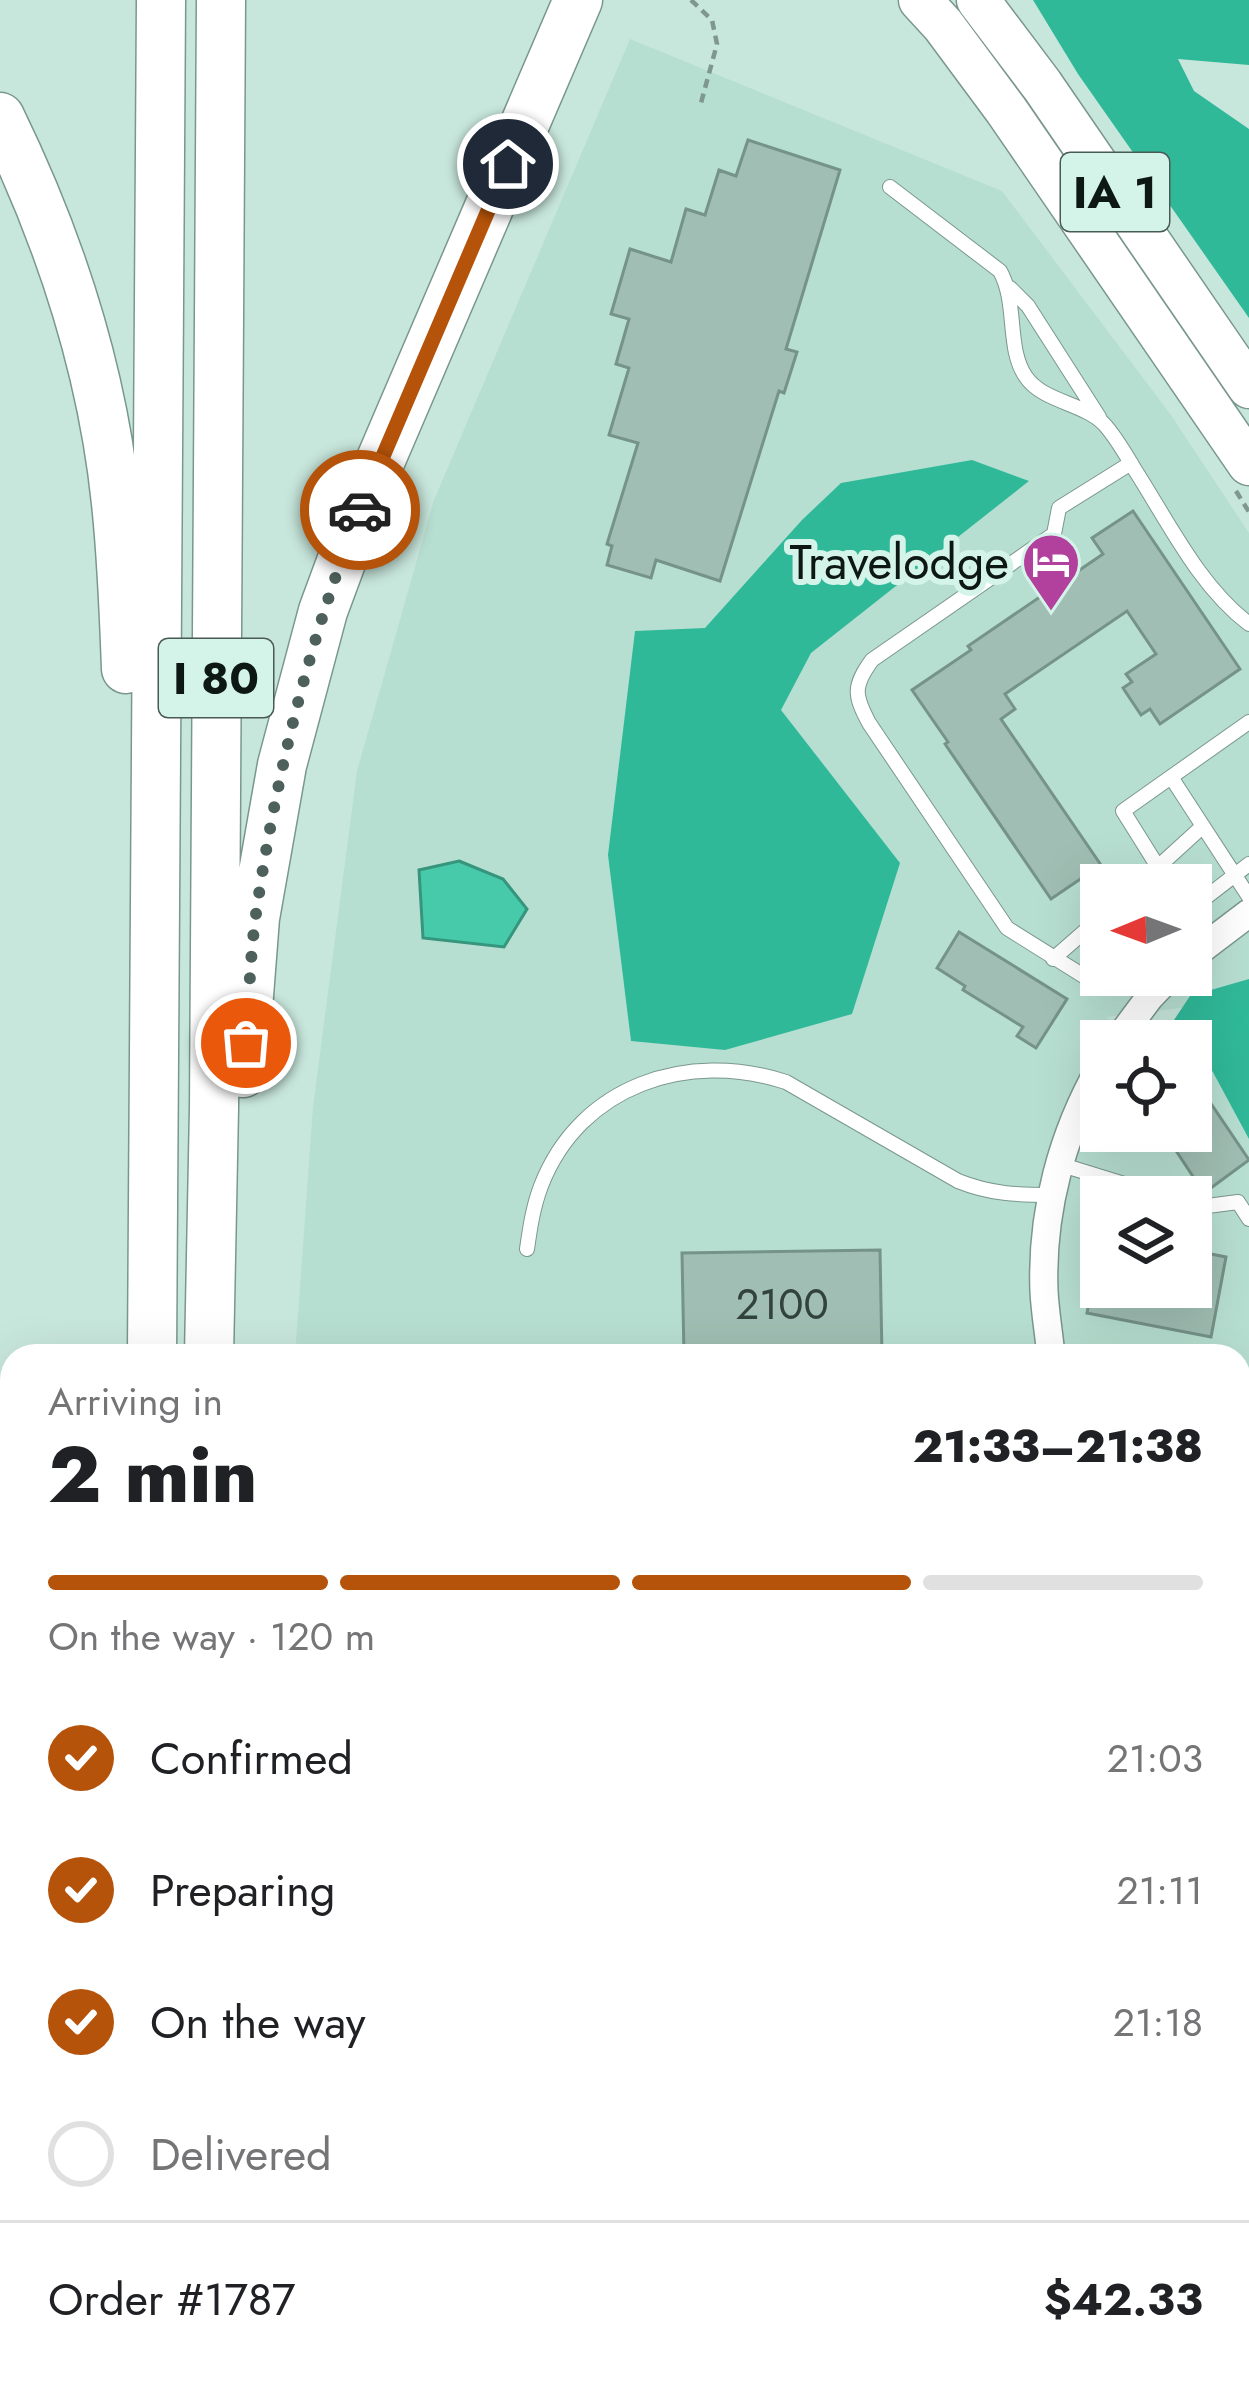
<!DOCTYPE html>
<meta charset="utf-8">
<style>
body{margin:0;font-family:Jost,sans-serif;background:#f2f2f2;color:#202124;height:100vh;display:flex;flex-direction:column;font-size:45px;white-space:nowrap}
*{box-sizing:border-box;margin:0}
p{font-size:39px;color:#757577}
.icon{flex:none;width:66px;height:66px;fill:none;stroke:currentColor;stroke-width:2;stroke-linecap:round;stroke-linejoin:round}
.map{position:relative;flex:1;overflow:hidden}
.details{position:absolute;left:0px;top:1344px;width:1251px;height:1059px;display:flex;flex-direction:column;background:#fff;border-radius:36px 36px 0 0;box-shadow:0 12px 48px #0002}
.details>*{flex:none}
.needle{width:78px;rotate:269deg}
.buttons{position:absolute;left:1080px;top:864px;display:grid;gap:24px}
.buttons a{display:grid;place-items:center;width:132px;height:132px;border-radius:0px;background:#fff;box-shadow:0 12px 48px #0002;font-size:60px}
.pin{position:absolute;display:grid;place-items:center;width:102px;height:102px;color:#fff;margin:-51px;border:6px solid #fff;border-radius:50%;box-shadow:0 3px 12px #0007}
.courier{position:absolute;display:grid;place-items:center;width:120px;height:120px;margin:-60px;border:9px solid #b45309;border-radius:50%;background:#fff;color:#222;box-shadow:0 3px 15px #0007}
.head em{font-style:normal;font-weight:800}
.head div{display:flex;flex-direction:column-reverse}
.head{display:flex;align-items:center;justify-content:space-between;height:204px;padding:0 48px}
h1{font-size:78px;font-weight:800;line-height:90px}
.bar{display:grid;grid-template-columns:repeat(4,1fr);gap:18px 12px;align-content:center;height:144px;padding:0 48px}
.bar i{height:15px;border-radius:9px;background:#e0e0e0}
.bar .selected{background:#b45309}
.bar p{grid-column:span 4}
.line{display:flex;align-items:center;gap:30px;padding:0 48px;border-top:3px solid #e0e0e0}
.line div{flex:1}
ol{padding:0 48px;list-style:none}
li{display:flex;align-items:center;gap:36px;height:132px}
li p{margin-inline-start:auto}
li .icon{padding:12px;border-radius:50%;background:#b45309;color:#fff;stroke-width:4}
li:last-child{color:#757577}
li i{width:66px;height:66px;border:6px solid #e0e0e0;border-radius:50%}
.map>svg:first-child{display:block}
.built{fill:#b7dfd1;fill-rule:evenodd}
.forest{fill:#30b999}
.water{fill:#47caa9;stroke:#36957d;stroke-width:3}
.building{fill:#a0beb3;stroke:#769389;stroke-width:3}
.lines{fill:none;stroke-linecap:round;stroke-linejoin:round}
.service-casing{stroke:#7a978d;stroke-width:16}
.minor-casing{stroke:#7a978d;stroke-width:30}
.primary-casing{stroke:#7a978d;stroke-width:45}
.motorway-casing{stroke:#7a978d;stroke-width:51}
.path{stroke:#80978f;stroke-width:4.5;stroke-dasharray:9 6;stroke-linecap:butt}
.service{stroke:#fff;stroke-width:14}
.minor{stroke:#fff;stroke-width:27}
.primary{stroke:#fff;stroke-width:42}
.motorway{stroke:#fff;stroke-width:48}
.done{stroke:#4e605b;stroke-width:12;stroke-dasharray:0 21.6}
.route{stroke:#b45309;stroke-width:15}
.labels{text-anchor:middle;stroke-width:12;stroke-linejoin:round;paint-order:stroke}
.number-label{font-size:42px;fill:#32423c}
.shield{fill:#d5f4e9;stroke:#495a55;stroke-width:3}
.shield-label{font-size:45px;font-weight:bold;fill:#0d1815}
.poi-label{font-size:48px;fill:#0d1815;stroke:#d5f4e9;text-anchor:end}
</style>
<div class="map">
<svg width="1249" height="2402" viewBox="0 0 1249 2402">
<rect width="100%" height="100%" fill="#c8e7dc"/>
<path class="built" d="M630,39L1002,191L1171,415L1249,533V1512H1239V1356H295L313,1107L357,771L434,500ZM1101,885H1191V975H1101ZM1197,1006L1138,1041H1191V1131H1101V1041H1136L1106,1017ZM1101,1197H1191V1287H1101Z"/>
<path class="forest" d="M1033,0H1249V65L1178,59L1194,91L1249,129V318L1078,74Z
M972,460L1029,481L811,653L781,710L900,863L852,1014L725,1050L631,1041L608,855L635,631L705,628L802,520L841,483Z
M1249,979V1139L1201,1050L1191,1056V1041H1160L1190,996Z
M1249,1422V1631L1239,1633V1423Z
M12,1540V1886L0,1883V1548Z
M1239,2072L1249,2077V2402H643V2391H1239Z
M7,2142L12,2152V2391H53L52,2402H0V2222L5,2218Z"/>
<path class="water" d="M459,861L503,879L527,909L504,947L423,938L419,870Z"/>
<path class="building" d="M748,140L840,170L786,349L797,352L784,393L779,391L720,581L656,560L651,578L607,565L612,546L607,544L638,443L609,435L629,368L616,364L629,319L611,314L630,249L671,262L686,209L705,215L719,170L736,176Z
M1133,511L1240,669L1160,724L1150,709L1141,715L1123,688L1132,682L1126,674L1156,654L1127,611L1005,694L1015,709L1001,719L1101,865L1051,899L945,744L948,742L912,690L971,650L968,646L1103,554L1092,538Z
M959,932L1067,999L1036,1048L1017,1036L1023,1027L963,990L965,986L937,968Z
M1191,1074L1249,1160L1204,1193L1163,1131H1191Z
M880,1250L882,1356H684L682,1253Z
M1191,1250L1226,1257L1211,1337L1087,1313L1092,1287H1191Z"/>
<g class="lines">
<g class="service-casing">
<path id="service" d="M890,187L1000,271C1018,303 1006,349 1026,377C1043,402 1084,403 1104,424C1116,437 1126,455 1135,470C1169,523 1199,586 1249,624
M1010,288L1028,306L1099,417
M1249,722L1171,777L1249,897
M1171,777L1123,811L1158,867L1203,826
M1137,885L1158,867
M1191,909L1249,864
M1053,959L1101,917
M1118,975L1111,981L1098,985L1007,928L869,723C854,695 853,686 872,660L1054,534L1059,508L1131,463
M1059,1164L1166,1197
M1191,1204L1200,1207L1238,1202L1249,1219
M527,1249C530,1228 533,1207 541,1186C580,1085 688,1050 786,1082L958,1181C990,1194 1018,1195 1052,1195"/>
</g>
<g class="minor-casing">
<path id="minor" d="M1191,957L1249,913
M1117,1041L1149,998L1171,975
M1051,1356C1049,1334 1045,1312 1044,1291C1041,1212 1062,1134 1101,1066"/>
</g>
<g class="primary-casing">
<path id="primary" d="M920,0L943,25L1006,110L1249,464
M978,0L1042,85L1249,387"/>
</g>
<g class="motorway-casing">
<path id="motorway" d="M0,117C60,240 102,367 116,503C122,558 124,613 126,669
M243,1073L255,918L282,765L323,611L367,492L578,0
M152,1356L161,0
M209,1356L214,1108L221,0
M137,2402V2391
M195,2402V2391"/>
</g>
<path class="path" d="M691,0L712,20L717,44L701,103
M1236,491L1249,512"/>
<use href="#service" class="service"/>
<use href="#minor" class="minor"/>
<use href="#primary" class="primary"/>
<use href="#motorway" class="motorway"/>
</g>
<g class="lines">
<path class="done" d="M246,1043C249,1000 250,956 256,914C276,775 309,641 360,510"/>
<path class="route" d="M360,510L508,164"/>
</g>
<defs>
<g id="hotel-pin" transform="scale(3)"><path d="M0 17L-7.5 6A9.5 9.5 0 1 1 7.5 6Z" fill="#b2419d" stroke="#d5f4e9"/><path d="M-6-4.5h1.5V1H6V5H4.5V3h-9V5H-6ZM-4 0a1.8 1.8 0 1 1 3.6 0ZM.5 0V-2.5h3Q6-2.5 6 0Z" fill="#fff"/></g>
</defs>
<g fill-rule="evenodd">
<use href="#hotel-pin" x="1051" y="562"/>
</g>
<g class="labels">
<g class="number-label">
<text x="782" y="1319">2100</text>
</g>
<g class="shield">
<rect x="1061" y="153" width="108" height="78" rx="9"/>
<rect x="159" y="639" width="114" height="78" rx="9"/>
</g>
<g class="shield-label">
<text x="1115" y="208">IA 1</text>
<text x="216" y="694">I 80</text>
</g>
<g class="poi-label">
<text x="1009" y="579">Travelodge</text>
</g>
</g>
</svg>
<div class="buttons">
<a><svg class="needle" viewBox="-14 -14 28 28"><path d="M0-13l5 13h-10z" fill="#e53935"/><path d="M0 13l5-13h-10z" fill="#757577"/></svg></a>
<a><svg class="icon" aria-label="locate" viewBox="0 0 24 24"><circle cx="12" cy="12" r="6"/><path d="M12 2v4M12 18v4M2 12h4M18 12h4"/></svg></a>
<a><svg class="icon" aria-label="layers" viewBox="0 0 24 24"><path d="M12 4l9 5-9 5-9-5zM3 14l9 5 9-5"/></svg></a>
</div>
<div class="pin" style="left:246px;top:1043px;background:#ea580c"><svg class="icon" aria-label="bag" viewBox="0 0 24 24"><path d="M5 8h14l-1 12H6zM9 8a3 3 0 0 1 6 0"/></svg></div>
<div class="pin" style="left:508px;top:164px;background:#1f2937"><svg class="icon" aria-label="home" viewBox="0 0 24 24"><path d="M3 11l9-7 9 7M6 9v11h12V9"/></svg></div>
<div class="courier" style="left:360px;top:510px"><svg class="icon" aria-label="car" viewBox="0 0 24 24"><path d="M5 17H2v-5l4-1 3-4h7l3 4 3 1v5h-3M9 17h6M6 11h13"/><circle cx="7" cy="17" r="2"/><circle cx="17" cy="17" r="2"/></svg></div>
<section class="details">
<div class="head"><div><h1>2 min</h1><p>Arriving in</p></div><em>21:33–21:38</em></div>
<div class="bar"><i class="selected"></i><i class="selected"></i><i class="selected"></i><i></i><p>On the way · 120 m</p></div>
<ol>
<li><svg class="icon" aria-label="check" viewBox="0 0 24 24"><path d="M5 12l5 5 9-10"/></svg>Confirmed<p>21:03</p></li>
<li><svg class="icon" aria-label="check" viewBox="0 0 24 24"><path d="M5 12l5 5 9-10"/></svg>Preparing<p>21:11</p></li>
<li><svg class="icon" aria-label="check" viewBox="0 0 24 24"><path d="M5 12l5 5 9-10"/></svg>On the way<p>21:18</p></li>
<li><i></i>Delivered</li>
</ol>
<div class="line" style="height:156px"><div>Order #1787</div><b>$42.33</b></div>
</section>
</div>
